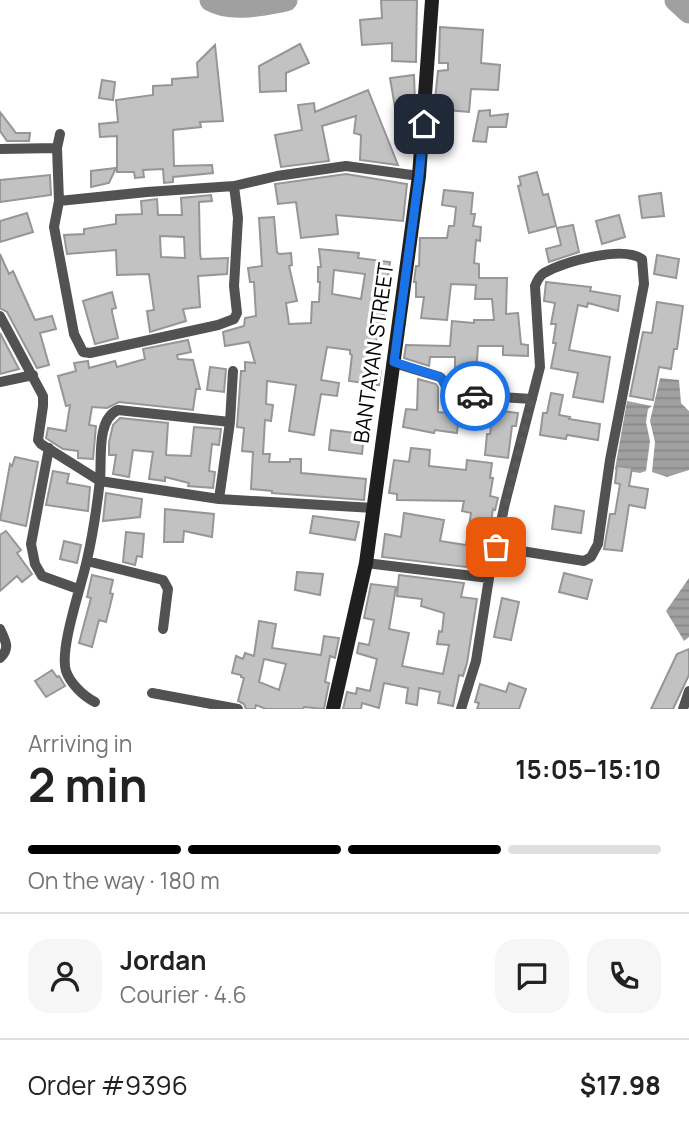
<!DOCTYPE html>
<meta charset="utf-8">
<style>
body{margin:0;font-family:Manrope,sans-serif;background:#f6f6f6;color:#222;height:100vh;display:flex;flex-direction:column;font-size:26px;white-space:nowrap}
*{box-sizing:border-box;margin:0}
p{font-size:23px;color:#767676}
.icon{flex:none;width:38px;height:38px;fill:none;stroke:currentColor;stroke-width:2;stroke-linecap:round;stroke-linejoin:round}
.map{position:relative;height:709px;overflow:hidden}
.details{display:flex;flex-direction:column;background:#fff;flex:1}
.details>*{flex:none}
.pin{position:absolute;display:grid;place-items:center;width:60px;height:60px;color:#fff;margin:-30px;border-radius:14px;box-shadow:0 4px 10px #0006}
.courier{position:absolute;display:grid;place-items:center;width:70px;height:70px;margin:-35px;border:5px solid #1a73e8;border-radius:50%;background:#fff;color:#222;box-shadow:0 2px 9px #0007}
.headline em{font-style:normal;font-weight:700}
.headline div{display:flex;flex-direction:column-reverse}
.headline{display:flex;align-items:center;justify-content:space-between;height:119px;padding:0 28px}
h1{font-size:46px;font-weight:700;line-height:52px}
.bar{display:grid;grid-template-columns:repeat(4,1fr);gap:10px 7px;align-content:center;height:84px;padding:0 28px}
.bar i{height:9px;border-radius:5px;background:#e0e0e0}
.bar .current{background:#000}
.bar p{grid-column:span 4}
.line{display:flex;align-items:center;gap:18px;padding:0 28px;border-top:2px solid #e0e0e0}
.line div{flex:1}
.round{display:grid;place-items:center;flex:none;width:74px;height:74px;border-radius:21px;background:#f6f6f6}
.map>svg:first-child{display:block}
.water{fill:url(#water-rules)}
.lines{fill:none;stroke-linecap:round;stroke-linejoin:round}
.river{stroke:#a0a0a0;stroke-width:23}
.building{fill:#c2c2c2;stroke:#969696;stroke-width:2;fill-rule:evenodd}
.minor{stroke:#525252;stroke-width:10}
.secondary{stroke:#1f1f1f;stroke-width:14}
.done{stroke:#595959;stroke-width:7;stroke-dasharray:0 12.6}
.route{stroke:#1a73e8;stroke-width:9}
.labels{text-anchor:middle;stroke-width:6;stroke-linejoin:round;paint-order:stroke}
.street-label{font-size:21px;fill:#000;stroke:#fff}
</style>
<div class="map">
<svg width="689" height="709" viewBox="0 0 689 709">
<defs>
<pattern id="water-rules" width="6" height="5" patternUnits="userSpaceOnUse" patternTransform="scale(1.75)"><rect width="6" height="5" fill="#a0a0a0"/><path d="M0 2.5h6" fill="none" stroke="#888"/></pattern>
</defs>
<rect width="100%" height="100%" fill="#fff"/>
<path class="water" d="M660,378L679,380L681,403L689,411V470L667,477L652,472L655,442L650,421Z
M627,401L652,406L648,409L646,422L650,441L646,471L640,473L615,469Z
M689,578V637L684,641L666,611Z"/>
<g class="lines">
<path class="river" d="M211,0C232,12 263,4 286,0
M676,0L689,12"/>
</g>
<path class="building" d="M381,0H417L416,62L392,61V43L362,45L360,20L382,18Z
M440,27L483,30L481,63L500,65L498,90L471,89L469,112L434,109L438,71L448,70V63H439Z
M300,44L309,63L286,73V91L260,92L259,66Z
M215,45L223,121L200,122L201,127L173,130L174,166L212,165L213,173L173,177V182L164,183L163,169L143,170L144,177L135,178L134,172H117V136L100,137L99,124L118,122L116,100L153,95V86L172,85V79L198,77L197,63Z
M414,75L415,103H409L403,143H401L390,78Z
M102,80L115,82L113,100L99,98Z
M368,90L398,165L360,160L361,135L354,133L356,116L322,126L329,161L281,167L275,135L302,130L298,105L314,103L315,112Z
M490,110V116L508,114L506,127H488L486,142L473,141L479,111Z
M0,112L16,133H30L29,141H7L0,131Z
M116,168L109,183L91,187V171Z
M537,172L543,195L548,194L556,226L529,233L518,186L521,185L519,177Z
M346,174L407,184L403,221L336,215L338,234L301,238L296,202L278,204L275,184Z
M50,175L51,195L0,202V180Z
M444,190L473,193L471,214H475L473,226L481,227L480,241L476,240L474,263L479,264V278H507L506,314L518,313L521,344L528,345V356L503,355V346H478L475,388L455,386V357H430L429,366L404,358L406,345L450,346L452,321L474,323V320H494L492,299H475L476,285L451,284L447,320L421,318L424,297H416V282H414L416,266H419L420,238H447L449,226H454L456,207L442,205Z
M661,193L664,216L642,218L639,196Z
M211,195L212,201L199,202L200,253L201,259L228,258L227,274L198,276L200,307L183,309L186,321L150,332L147,311L154,310L149,274L117,275L116,250L67,254L64,235L84,234V229L116,224V215L142,214L141,201L157,199L158,215H182L181,198ZM160,236L184,237L185,258L161,257Z
M27,213L33,232L0,242V221Z
M619,215L625,237L602,244L596,221Z
M274,217L277,252L279,254L291,253L292,265L289,266L297,301L286,303L289,324L311,323L312,302H319L320,282H318V267H321L319,249L359,253L358,258L390,262L387,286L391,287L389,299H386L381,332H378L373,367L381,368L379,385L349,381L352,355L350,354V350L327,347L321,380L339,383L337,396L321,394L314,435L289,431L296,385L267,381L266,404L273,405L271,421L265,420L263,454H270L269,462H290V459H301V473L366,479L364,500L272,493V491L251,489L253,452L242,451L244,428L237,427L241,371H245V362L255,363L249,342L225,346L223,332L244,326L245,318L256,316L254,282H250L248,268L262,266L259,218ZM334,270L365,274L361,299L332,294Z
M573,225L579,252L549,262L546,249L561,245L557,228Z
M0,254L9,274L13,271L35,320L52,316L56,329L40,333L49,365L37,368L7,312L0,308Z
M657,255L679,259L676,278L654,274Z
M546,282L591,287L590,291L620,296L618,311L588,303L587,307L578,305L569,350L610,357L603,402L573,397L578,373L551,368L556,343H553L556,324H551L555,303L544,301Z
M112,292L116,308L112,309V312L118,338L95,344L83,301Z
M657,302L683,306L677,349H674L671,369L659,367L653,400L630,396L643,332L652,333Z
M0,333L19,369L0,374Z
M188,340L191,352L177,355L178,359L193,360L200,389H196L193,410L119,402L107,408L92,407L89,425L96,426L93,459L78,458V451L63,449L46,438L48,428L66,431L70,405L66,406L58,376L76,371L74,363L88,361L89,368L115,361L117,367L145,359L143,349Z
M210,367L226,369L224,392L207,390Z
M418,379L436,384L438,387V412L459,414L457,433L435,430L434,433L403,427L406,409L417,410Z
M551,393L563,395L559,415L570,417L569,419L600,424L598,440L567,435L566,439L540,435L543,413H547Z
M493,410L518,413L516,426H512L508,458L485,455L487,434H490Z
M120,418L168,423L166,455L191,456L194,427L221,429L219,445L212,444L209,471L215,472L213,488L188,486L189,483L165,477V481L149,479L153,452L133,450L129,477L113,474L116,455H109V442L113,425Z
M331,430L364,434L362,454L329,450Z
M411,448L430,450L429,466L466,470L467,460L492,463L490,478H493L490,496L498,498L495,510L493,509L483,569L382,557L385,534L401,537L404,513L444,520L440,541L466,545L471,513L462,511L464,501L397,500V494L389,493L394,460L409,462Z
M15,457L38,462L26,526L0,520L10,464L12,466Z
M617,466L632,468L629,486L648,489L645,508L629,505L622,551L604,549L610,514H615L620,484L615,483Z
M53,471L69,474L67,483L90,487L88,511L46,505Z
M106,493L142,499L140,517L103,521Z
M555,506L584,511L581,533L552,529Z
M165,509L214,514L212,537L184,531L183,542H164Z
M313,516L359,522L355,540L310,533Z
M6,531L21,550L17,553L32,574L22,582L17,576L0,591V535Z
M126,532L144,534L142,557L137,556L135,565L123,562Z
M64,541L81,545L77,563L60,559Z
M297,572L323,574L320,595L295,590Z
M564,573L592,580L587,599L559,592Z
M92,575L113,580L110,593L113,594L106,622L99,620L92,647L79,643L91,598L87,597Z
M399,575L464,583L461,597L477,599L467,663L463,676L459,675L453,706L438,703L440,692L419,688L417,705L406,703L408,688L384,683L379,708L362,703L361,709H343L347,692L356,694L357,688L370,691L377,659L357,653L359,643L369,645L374,620L364,618L371,584L396,587L389,629L409,633L402,666L443,674L449,645L437,644L439,631L442,632L444,613L421,606L422,599L397,596Z
M502,598L519,602L511,640L494,637Z
M259,621L276,624L272,648L321,655L324,636L339,638L335,658L330,656L325,682L329,683L324,709L304,707L303,709H266L256,705L255,709H246L244,704L238,701L244,678L241,677V675L232,673L236,656L243,659L245,653L254,656ZM264,659L286,664L279,690L259,682Z
M689,649V675L673,709H651L677,654Z
M52,670L57,677L59,676L65,686L46,697L35,681Z
M509,683L526,689L519,709H477L479,703L475,702L480,684L506,692Z"/>
<g class="lines">
<path class="minor" d="M60,134L57,148L59,201L54,227L74,334L83,352L90,353L218,325L234,319L237,313L234,286L238,218L234,186
M0,149L57,148
M59,201L147,192L234,186L277,176L346,166L419,176
M0,316L43,396V406L38,440L41,444L100,481L219,499L374,508
M394,363L440,377C446,382 446,389 452,394L532,399
M0,382L33,375
M49,448L31,544L35,564L42,576L78,589
M219,499L230,422L233,371
M87,561L163,580L168,589L163,629
M366,563L489,578
M0,629C5,640 11,648 0,658
M152,693L238,709
M95,702C83,696 70,683 66,671C59,649 82,584 87,560C93,534 97,506 100,480C102,460 96,419 118,410L230,422
M461,709L476,661L489,578L505,503L540,367L535,286C537,281 539,276 544,273C564,262 622,245 642,259L644,284L610,460L598,544L591,557L584,561L496,547
M683,709L689,691"/>
<path class="secondary" d="M333,709L366,563L419,176L432,0"/>
</g>
<g class="lines">
<path class="done" d="M475,396L532,398L496,547"/>
<path class="route" d="M424,124L419,176L394,362L440,377C443,380 444,384 446,388C451,397 466,395 475,396"/>
</g>
<g class="labels">
<g class="street-label">
<text transform="translate(374 353) rotate(-82)" y="7">BANTAYAN STREET</text>
</g>
</g>
</svg>
<div class="pin" style="left:496px;top:547px;background:#ea580c"><svg class="icon" aria-label="bag" viewBox="0 0 24 24"><path d="M5 8h14l-1 12H6zM9 8a3 3 0 0 1 6 0"/></svg></div>
<div class="pin" style="left:424px;top:124px;background:#1f2937"><svg class="icon" aria-label="home" viewBox="0 0 24 24"><path d="M3 11l9-7 9 7M6 9v11h12V9"/></svg></div>
<div class="courier" style="left:475px;top:396px"><svg class="icon" aria-label="car" viewBox="0 0 24 24"><path d="M5 17H2v-5l4-1 3-4h7l3 4 3 1v5h-3M9 17h6M6 11h13"/><circle cx="7" cy="17" r="2"/><circle cx="17" cy="17" r="2"/></svg></div>
</div>
<section class="details">
<div class="headline"><div><h1>2 min</h1><p>Arriving in</p></div><em>15:05–15:10</em></div>
<div class="bar"><i class="current"></i><i class="current"></i><i class="current"></i><i></i><p>On the way · 180 m</p></div>
<div class="line" style="height:126px"><a class="round"><svg class="icon" aria-label="person" viewBox="0 0 24 24"><circle cx="12" cy="8" r="4"/><path d="M4 21q1-7 8-7t8 7"/></svg></a><div><b>Jordan</b><p>Courier · 4.6</p></div><a class="round"><svg class="icon" aria-label="chat" viewBox="0 0 24 24"><path d="M4 5h16v11H9l-5 4z"/></svg></a><a class="round"><svg class="icon" aria-label="phone" viewBox="0 0 24 24"><path d="M5 4h4l2 5-3 2q2 4 5 5l2-3 5 2v4C11 20 4 13 5 4z"/></svg></a></div>
<div class="line" style="height:91px"><div>Order #9396</div><b>$17.98</b></div>
</section>
